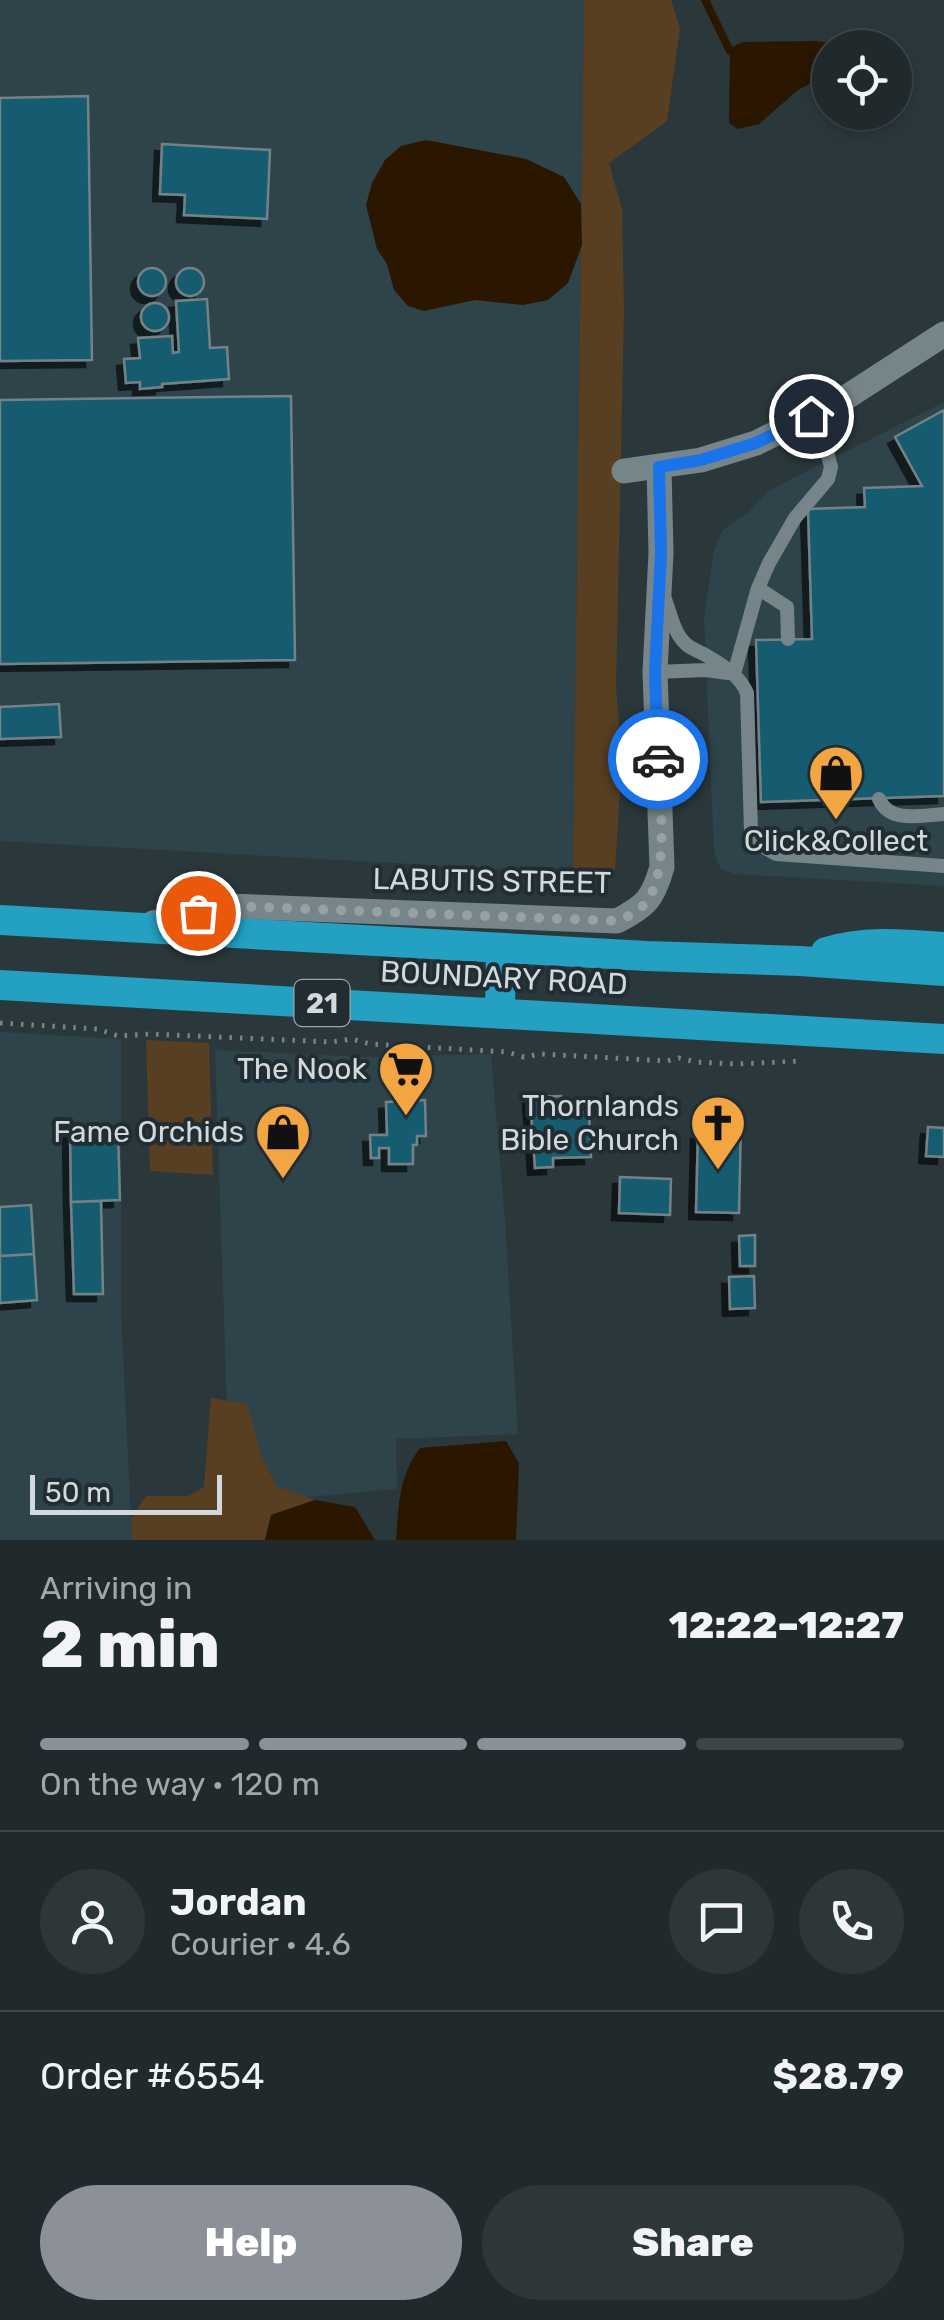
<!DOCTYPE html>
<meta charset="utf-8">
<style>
body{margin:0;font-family:Rubik,sans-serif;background:#2d3639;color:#f1f3f6;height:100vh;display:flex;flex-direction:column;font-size:38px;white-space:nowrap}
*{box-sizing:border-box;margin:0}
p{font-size:32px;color:#a2a7aa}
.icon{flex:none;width:55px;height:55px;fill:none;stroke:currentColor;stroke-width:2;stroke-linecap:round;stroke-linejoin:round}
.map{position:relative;height:1540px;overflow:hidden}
.details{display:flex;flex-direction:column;background:#202a2d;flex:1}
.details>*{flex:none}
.controls{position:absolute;left:812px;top:30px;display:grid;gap:20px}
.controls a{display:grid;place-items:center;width:100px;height:100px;border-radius:50%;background:#202a2d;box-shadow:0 5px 15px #0003,0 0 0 2px #3d4649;font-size:50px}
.scale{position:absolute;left:30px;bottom:25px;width:192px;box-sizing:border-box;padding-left:10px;border:5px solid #d1d9dc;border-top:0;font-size:28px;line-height:35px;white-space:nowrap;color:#d1d9dc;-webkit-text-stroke:8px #212d32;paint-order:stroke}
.pin{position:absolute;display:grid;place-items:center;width:85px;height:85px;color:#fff;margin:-42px;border:5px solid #fff;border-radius:50%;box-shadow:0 2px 10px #0007}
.courier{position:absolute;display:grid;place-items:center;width:100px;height:100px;margin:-50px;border:8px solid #1a73e8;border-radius:50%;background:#fff;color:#222;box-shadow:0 2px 12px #0007}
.overview em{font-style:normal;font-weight:800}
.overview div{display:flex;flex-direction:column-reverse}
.overview{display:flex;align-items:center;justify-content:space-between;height:170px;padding:0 40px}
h1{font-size:65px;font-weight:800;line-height:75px}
.bar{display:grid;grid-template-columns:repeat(4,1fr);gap:15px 10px;align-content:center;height:120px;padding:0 40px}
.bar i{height:12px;border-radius:8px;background:#3d4649}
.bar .active{background:#8c9099}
.bar p{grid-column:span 4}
.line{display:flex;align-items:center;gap:25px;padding:0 40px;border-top:2px solid #3d4649}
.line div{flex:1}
.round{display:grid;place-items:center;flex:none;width:105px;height:105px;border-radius:52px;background:#2d3639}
.primary-button{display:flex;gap:20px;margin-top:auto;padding:20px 40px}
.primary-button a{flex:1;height:115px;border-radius:60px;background:#8c9099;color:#fff;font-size:40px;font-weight:800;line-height:115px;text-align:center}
.primary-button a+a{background:#2d3639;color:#f1f3f6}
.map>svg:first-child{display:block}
.built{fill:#2e434a}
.green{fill:#583f22}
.water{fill:#2b1600}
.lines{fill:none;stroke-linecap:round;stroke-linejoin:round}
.stream{stroke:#2b1600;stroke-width:8}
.building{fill:#195b6f;stroke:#738287;stroke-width:2.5;filter:url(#shadow)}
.path{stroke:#798488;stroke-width:5;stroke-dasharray:2.5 8;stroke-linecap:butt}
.lane{stroke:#76858a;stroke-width:14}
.street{stroke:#76858a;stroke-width:25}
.highway{stroke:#23a0c2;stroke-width:30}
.done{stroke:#97a1a4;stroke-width:10;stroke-dasharray:0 18}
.route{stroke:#1a73e8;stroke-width:12}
.labels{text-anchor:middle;stroke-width:8;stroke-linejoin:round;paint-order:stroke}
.shield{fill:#212d32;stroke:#9ca5a9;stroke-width:2.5}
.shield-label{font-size:28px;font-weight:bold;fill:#d1d9dc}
.poi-label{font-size:30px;fill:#d1d9dc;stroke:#212d32;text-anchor:end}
.street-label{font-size:30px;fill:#d1d9dc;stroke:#212d32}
</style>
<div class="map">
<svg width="944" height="1540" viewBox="0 0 944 1540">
<defs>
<filter id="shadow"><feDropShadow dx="-7" dy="7" stdDeviation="0" flood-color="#0009"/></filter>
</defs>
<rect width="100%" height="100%" fill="#2a383c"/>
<path class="built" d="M0,0H584L573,873L0,841Z
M944,402V886L734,874L720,868L714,852L704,618L714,550L723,530L749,512L768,491Z
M0,1032L121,1039V1311L132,1540H0Z
M215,1050L366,1057L491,1054L505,1220L518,1434L396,1439L397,1489L230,1504Z"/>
<path class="green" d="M584,0H671L680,29L667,121L609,163L622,209L624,311L616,688L622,759L615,872L573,873Z
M146,1040L209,1043L213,1175L150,1171Z
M211,1398L247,1404L262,1457L276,1486L315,1500L271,1515L265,1540H132L131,1518L146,1496H188L204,1487Z"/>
<path class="water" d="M814,41L832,43L837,47L830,48V73L798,90L759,124L738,129L729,123L730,51L734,46L743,42Z
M426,140L526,159L564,177L581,204L582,245L568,283L548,300L523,305L475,300L424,311L408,306L394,290L387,264L377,249L366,205L372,183L385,160L401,146Z
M506,1441L519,1463L516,1540H396C399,1505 398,1478 420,1448Z
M315,1500L355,1507L375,1540H265L271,1515Z"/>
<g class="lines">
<path class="stream" d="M705,0L730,51"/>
</g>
<path class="building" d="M88,96L92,360L0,361V98Z
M162,144L270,150L267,219L184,215L185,195L160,194Z
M176 282a14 14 0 1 1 28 0a14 14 0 1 1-28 0Z
M138 282a14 14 0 1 1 28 0a14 14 0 1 1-28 0Z
M207,299L210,348L227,347L229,379L162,384V387L140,389V382L126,383L124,359L140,358L138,338L172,336L173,353L179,352L176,301Z
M141 317a14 14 0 1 1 28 0a14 14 0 1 1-28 0Z
M291,396L295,660L0,664V400Z
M944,410V796L761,802L756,640L812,639L808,509L865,507L864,488L922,486L895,437Z
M59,704L61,737L0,739V707Z
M561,1096L562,1113L589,1112L591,1157L553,1158V1167L535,1168L530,1097Z
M425,1100L426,1136H417V1145H413V1164H389V1148H379V1158H371L370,1135H387L386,1102Z
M709,1121L741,1122L739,1213L696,1212L698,1132H709Z
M928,1127L944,1128V1157L926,1156Z
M70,1130H118L120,1200L71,1202Z
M620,1177L671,1179L670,1215L619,1213Z
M101,1201L103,1294H74L71,1202Z
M31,1205L34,1254L0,1256V1207Z
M755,1235V1266H740L739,1236Z
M34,1254L37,1300L0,1303V1256Z
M754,1276L755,1308L730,1309L729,1277Z"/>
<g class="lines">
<path class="path" d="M0,1023L98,1029L118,1036L150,1034L332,1042L352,1039L370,1044L507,1052L524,1057L541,1054L667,1061L679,1058L696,1062L738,1064L801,1061"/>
<path class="lane" d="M758,588L787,607L788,639
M663,594C670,610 673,633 686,644C692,650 700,651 707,656C723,665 740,676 747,693L751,832L758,844L776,854L944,866
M655,672L706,670L728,673
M734,674L758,588L769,563L795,518L828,479L831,467L825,444L811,416
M879,799C890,824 921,815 944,814"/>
<path class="street" d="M624,471L701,460L756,443L839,402L944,334
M153,923L230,906L617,921C646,906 653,899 662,867L655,672L661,553L659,467"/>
<path class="highway" d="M0,920L647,956L800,961L944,971
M826,952C866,940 904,944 944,947
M0,985L944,1039
M500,1013L501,948"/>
</g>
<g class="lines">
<path class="done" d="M198,913L230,906L617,921C624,918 632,915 638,910C673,885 659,799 658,759"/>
<path class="route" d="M658,759L655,672L661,553L659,467L701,460L756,443L811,416"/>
</g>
<defs>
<g id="shop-pin" transform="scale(2.875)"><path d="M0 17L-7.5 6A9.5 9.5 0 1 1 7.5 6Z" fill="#f2a541" stroke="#212d32"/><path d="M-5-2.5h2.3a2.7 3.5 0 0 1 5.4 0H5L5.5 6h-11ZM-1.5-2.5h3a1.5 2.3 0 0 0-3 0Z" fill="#111"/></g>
<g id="supermarket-pin" transform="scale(2.875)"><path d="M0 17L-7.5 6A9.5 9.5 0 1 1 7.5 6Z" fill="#f2a541" stroke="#212d32"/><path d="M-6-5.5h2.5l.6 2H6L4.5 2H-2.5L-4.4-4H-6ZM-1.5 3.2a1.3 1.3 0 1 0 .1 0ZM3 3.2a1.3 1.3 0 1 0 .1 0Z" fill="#111"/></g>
<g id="church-pin" transform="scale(2.875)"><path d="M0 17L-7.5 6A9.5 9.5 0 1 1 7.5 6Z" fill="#f2a541" stroke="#212d32"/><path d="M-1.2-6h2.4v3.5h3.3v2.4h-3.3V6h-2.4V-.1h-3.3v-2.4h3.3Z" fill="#111"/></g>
</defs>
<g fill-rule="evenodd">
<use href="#shop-pin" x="836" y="773"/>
<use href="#supermarket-pin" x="406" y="1069"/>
<use href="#church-pin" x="718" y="1123"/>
<use href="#shop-pin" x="283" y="1132"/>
</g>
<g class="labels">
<rect class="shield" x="294.5" y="980" width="55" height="46" rx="8"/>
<g class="shield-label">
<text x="322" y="1013">21</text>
</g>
<g class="poi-label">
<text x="836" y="851" text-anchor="middle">Click&amp;Collect</text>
<text x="367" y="1079">The Nook</text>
<text x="679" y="1116">Thornlands<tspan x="679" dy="34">Bible Church</tspan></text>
<text x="244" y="1142">Fame Orchids</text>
</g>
<g class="street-label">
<text transform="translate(492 881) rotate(1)" y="10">LABUTIS STREET</text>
<text transform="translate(504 978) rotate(3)" y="10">BOUNDARY ROAD</text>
</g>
</g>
</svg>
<div class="controls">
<a><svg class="icon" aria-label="locate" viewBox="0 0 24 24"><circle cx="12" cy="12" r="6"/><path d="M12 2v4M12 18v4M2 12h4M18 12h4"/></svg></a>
</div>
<div class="scale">50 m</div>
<div class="pin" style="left:198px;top:913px;background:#ea580c"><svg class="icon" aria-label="bag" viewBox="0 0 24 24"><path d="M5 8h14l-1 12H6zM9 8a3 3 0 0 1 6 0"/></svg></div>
<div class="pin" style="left:811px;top:416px;background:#1f2937"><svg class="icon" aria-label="home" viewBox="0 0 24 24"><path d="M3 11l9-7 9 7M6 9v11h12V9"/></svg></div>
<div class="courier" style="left:658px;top:759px"><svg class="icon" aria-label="car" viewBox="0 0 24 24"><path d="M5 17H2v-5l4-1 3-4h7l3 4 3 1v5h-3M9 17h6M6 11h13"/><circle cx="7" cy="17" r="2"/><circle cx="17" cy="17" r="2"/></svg></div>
</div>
<section class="details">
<div class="overview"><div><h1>2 min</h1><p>Arriving in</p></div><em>12:22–12:27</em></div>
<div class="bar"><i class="active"></i><i class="active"></i><i class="active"></i><i></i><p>On the way · 120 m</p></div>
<div class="line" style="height:180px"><a class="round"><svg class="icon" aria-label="person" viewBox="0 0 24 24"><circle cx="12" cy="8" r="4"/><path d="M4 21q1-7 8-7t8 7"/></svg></a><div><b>Jordan</b><p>Courier · 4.6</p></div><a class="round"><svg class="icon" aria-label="chat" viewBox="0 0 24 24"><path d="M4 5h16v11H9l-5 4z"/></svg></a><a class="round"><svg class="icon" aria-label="phone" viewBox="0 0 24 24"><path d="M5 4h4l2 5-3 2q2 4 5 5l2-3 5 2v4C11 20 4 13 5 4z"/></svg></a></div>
<div class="line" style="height:130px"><div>Order #6554</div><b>$28.79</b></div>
<div class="primary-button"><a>Help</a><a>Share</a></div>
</section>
